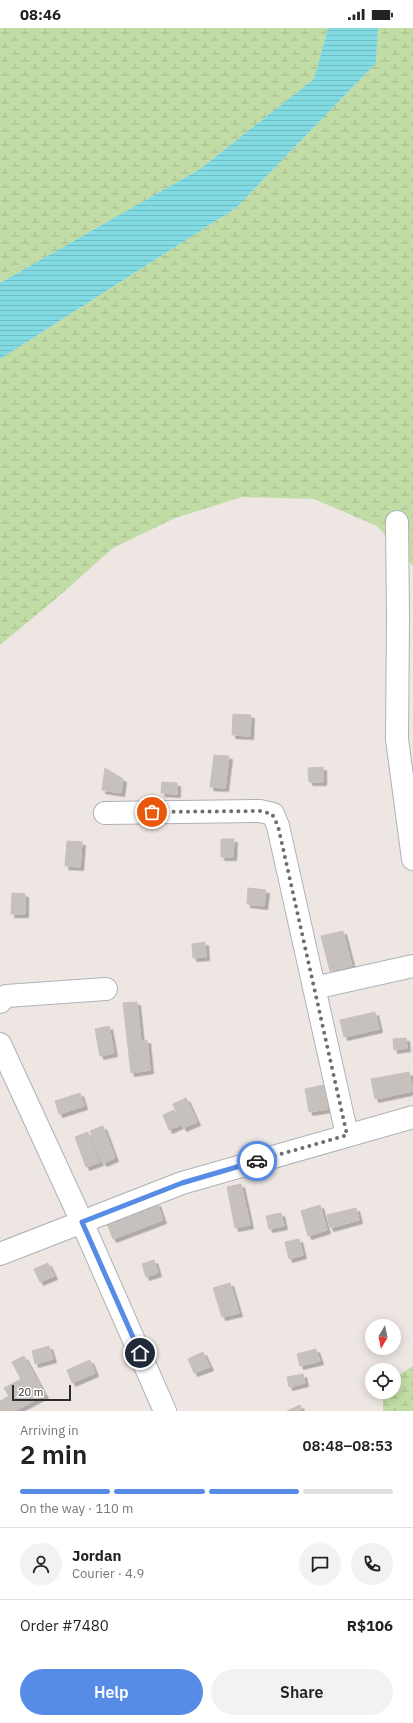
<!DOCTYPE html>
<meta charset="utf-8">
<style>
body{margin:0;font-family:"IBM Plex Sans",sans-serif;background:#f2f2f2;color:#222;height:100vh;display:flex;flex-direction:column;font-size:15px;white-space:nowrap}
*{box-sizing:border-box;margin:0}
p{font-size:13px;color:#767676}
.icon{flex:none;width:22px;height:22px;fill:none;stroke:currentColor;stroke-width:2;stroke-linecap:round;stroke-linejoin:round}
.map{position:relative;height:1383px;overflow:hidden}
.side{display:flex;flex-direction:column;background:#fff;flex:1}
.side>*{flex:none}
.needle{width:26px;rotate:190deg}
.fabs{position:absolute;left:365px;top:1291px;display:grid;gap:8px}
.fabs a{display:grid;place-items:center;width:36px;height:36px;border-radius:50%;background:#fff;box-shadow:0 2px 10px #0003;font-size:20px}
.scale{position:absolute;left:12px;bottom:10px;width:59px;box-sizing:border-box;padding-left:4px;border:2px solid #2d2d2d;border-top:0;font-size:11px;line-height:14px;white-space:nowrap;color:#2d2d2d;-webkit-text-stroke:3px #fff;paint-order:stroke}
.pin{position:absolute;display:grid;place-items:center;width:34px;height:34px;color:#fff;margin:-17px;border:2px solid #fff;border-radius:50%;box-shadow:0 1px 4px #0007}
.courier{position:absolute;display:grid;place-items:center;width:40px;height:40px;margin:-20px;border:3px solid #568ce6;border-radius:50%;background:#fff;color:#222;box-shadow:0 1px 5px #0007}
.head em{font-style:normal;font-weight:600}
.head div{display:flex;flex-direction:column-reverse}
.head{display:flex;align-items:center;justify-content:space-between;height:68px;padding:0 20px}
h1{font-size:26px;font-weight:600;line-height:30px}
.bar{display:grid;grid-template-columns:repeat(4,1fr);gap:6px 4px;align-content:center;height:48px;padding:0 20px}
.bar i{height:5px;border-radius:3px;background:#e0e0e0}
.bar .selected{background:#568ce6}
.bar p{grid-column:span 4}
.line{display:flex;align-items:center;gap:10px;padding:0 20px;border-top:1px solid #e0e0e0}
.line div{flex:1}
.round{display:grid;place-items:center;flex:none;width:42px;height:42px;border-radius:21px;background:#f2f2f2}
.primary-button{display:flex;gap:8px;margin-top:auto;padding:8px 20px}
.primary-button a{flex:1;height:46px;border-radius:24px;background:#568ce6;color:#fff;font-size:16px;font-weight:600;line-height:46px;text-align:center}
.primary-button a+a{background:#f2f2f2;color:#222}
.status{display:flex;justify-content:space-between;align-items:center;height:28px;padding:0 20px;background:#fff;direction:ltr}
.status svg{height:11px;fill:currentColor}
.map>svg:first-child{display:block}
.wetland{fill:url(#wetland-marsh)}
.water{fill:url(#water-rules)}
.building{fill:#c6c1bd;stroke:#c8c1bb;filter:url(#shadow)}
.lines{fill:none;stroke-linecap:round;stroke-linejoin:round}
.minor-casing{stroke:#aeb2b7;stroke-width:24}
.minor{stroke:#fff;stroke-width:22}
.done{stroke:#706e6c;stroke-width:4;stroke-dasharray:0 7.2}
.route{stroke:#568ce6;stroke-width:5}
</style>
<div class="status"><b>08:46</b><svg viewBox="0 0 49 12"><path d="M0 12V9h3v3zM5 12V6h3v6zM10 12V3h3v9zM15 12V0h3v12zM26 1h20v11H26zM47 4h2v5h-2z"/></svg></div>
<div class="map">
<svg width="413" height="1383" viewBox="0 0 413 1383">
<defs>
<pattern id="wetland-marsh" width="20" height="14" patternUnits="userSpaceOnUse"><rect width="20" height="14" fill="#c2dca5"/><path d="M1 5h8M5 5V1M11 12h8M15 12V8" fill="none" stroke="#a7bd8e"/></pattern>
<pattern id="water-rules" width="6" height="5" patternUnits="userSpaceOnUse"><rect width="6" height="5" fill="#82dae2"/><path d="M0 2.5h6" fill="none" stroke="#71bbc2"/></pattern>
<filter id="shadow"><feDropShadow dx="3.5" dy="3.5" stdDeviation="0" flood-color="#0004"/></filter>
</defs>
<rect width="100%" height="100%" fill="#ede6e2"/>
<path class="wetland" d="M0,0H328L314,51L200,141L0,255Z
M378,0H413V538L377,498L314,471L242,469L175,490L113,520L58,569L0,617V331L236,180L376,35Z
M413,1338V1383H383V1364H394V1350Z"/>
<path class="water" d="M328,0H378L376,35L236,180L0,331V255L200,141L314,51Z"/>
<path class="building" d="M233,686L251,687L250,708L232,707Z
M214,727L229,728L225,760L210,759Z
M323,739V754H309L308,740Z
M105,740L123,751L121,765L102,762Z
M162,754L177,755V766L161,765Z
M221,811H234L233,829H221Z
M67,813L82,814L80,839L65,838Z
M248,860L266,862L264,878L247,876Z
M12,865L25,866V886H11Z
M343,903L352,938L330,943L321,908Z
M205,914L206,929L193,930L192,916Z
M137,974L141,1013L147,1012L150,1042L131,1045L123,975Z
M375,984L379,1001L344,1009L340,992Z
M109,998L114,1025L100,1028L95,1001Z
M406,1010L407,1020L394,1022L393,1011Z
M409,1044L413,1063L375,1071L371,1051Z
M324,1057L328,1081L309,1084L305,1061Z
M80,1065L84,1078L59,1086L55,1073Z
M186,1070L197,1094L183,1100L173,1076Z
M174,1082L180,1097L169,1102L163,1087Z
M103,1098L115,1130L103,1135L90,1103Z
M88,1104L100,1134L86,1139L75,1109Z
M241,1156L250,1197L235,1200L227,1159Z
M157,1175L163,1192L113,1211L106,1193Z
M320,1177L327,1202L308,1208L301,1183Z
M356,1180L359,1192L330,1200L327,1187Z
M281,1185L284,1198L269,1201L266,1188Z
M299,1211L303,1227L289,1231L285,1214Z
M154,1232L158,1245L146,1249L142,1236Z
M48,1235L54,1248L40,1254L34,1241Z
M230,1255L239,1285L222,1289L213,1260Z
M49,1318L53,1331L35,1336L32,1323Z
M316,1321L320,1333L300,1338L297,1326Z
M203,1324L210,1339L194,1345L188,1331Z
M24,1328L45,1367L14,1383H0V1373L9,1368L4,1360L21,1351L12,1334Z
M90,1332L95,1345L72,1355L67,1342Z
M303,1346L305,1355L289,1359L287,1349Z
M300,1377L302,1383H287Z"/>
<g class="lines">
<g class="minor-casing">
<path id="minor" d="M397,494L398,589L397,711L413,831
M105,785L260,783L273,786L278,798L347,1107
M314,960L413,938
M0,974L6,968L106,961
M0,1016L82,1194L165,1383
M0,1226L182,1155L413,1089"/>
</g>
<use href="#minor" class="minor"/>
</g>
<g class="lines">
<path class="done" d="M152,784L260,783L272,786L278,798L347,1107L257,1133"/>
<path class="route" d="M140,1325L82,1194L182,1155L257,1133"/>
</g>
</svg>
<div class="fabs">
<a><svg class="needle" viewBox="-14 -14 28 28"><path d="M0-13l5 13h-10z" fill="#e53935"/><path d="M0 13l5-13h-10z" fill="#767676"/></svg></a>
<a><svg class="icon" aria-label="locate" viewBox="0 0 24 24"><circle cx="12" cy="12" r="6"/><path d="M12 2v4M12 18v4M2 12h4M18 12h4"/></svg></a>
</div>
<div class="scale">20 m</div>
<div class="pin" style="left:152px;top:784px;background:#ea580c"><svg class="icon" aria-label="bag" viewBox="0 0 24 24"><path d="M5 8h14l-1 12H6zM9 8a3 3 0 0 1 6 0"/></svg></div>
<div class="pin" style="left:140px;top:1325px;background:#1f2937"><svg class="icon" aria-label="home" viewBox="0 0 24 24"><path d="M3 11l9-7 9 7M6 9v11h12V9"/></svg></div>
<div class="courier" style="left:257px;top:1133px"><svg class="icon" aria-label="car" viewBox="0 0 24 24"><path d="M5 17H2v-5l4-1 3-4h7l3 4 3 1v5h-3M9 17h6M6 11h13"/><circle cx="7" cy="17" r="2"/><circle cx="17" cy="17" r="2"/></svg></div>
</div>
<section class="side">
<div class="head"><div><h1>2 min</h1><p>Arriving in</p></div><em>08:48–08:53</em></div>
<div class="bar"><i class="selected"></i><i class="selected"></i><i class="selected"></i><i></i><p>On the way · 110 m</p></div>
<div class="line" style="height:72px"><a class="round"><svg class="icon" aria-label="person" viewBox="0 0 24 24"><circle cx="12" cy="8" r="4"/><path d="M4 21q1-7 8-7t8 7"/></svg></a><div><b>Jordan</b><p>Courier · 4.9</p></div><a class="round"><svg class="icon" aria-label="chat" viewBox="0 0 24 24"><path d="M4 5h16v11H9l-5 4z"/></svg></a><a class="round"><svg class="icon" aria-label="phone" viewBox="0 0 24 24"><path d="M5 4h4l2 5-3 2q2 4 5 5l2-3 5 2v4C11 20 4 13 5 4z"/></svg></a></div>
<div class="line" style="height:52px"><div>Order #7480</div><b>R$106</b></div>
<div class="primary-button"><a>Help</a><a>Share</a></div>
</section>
